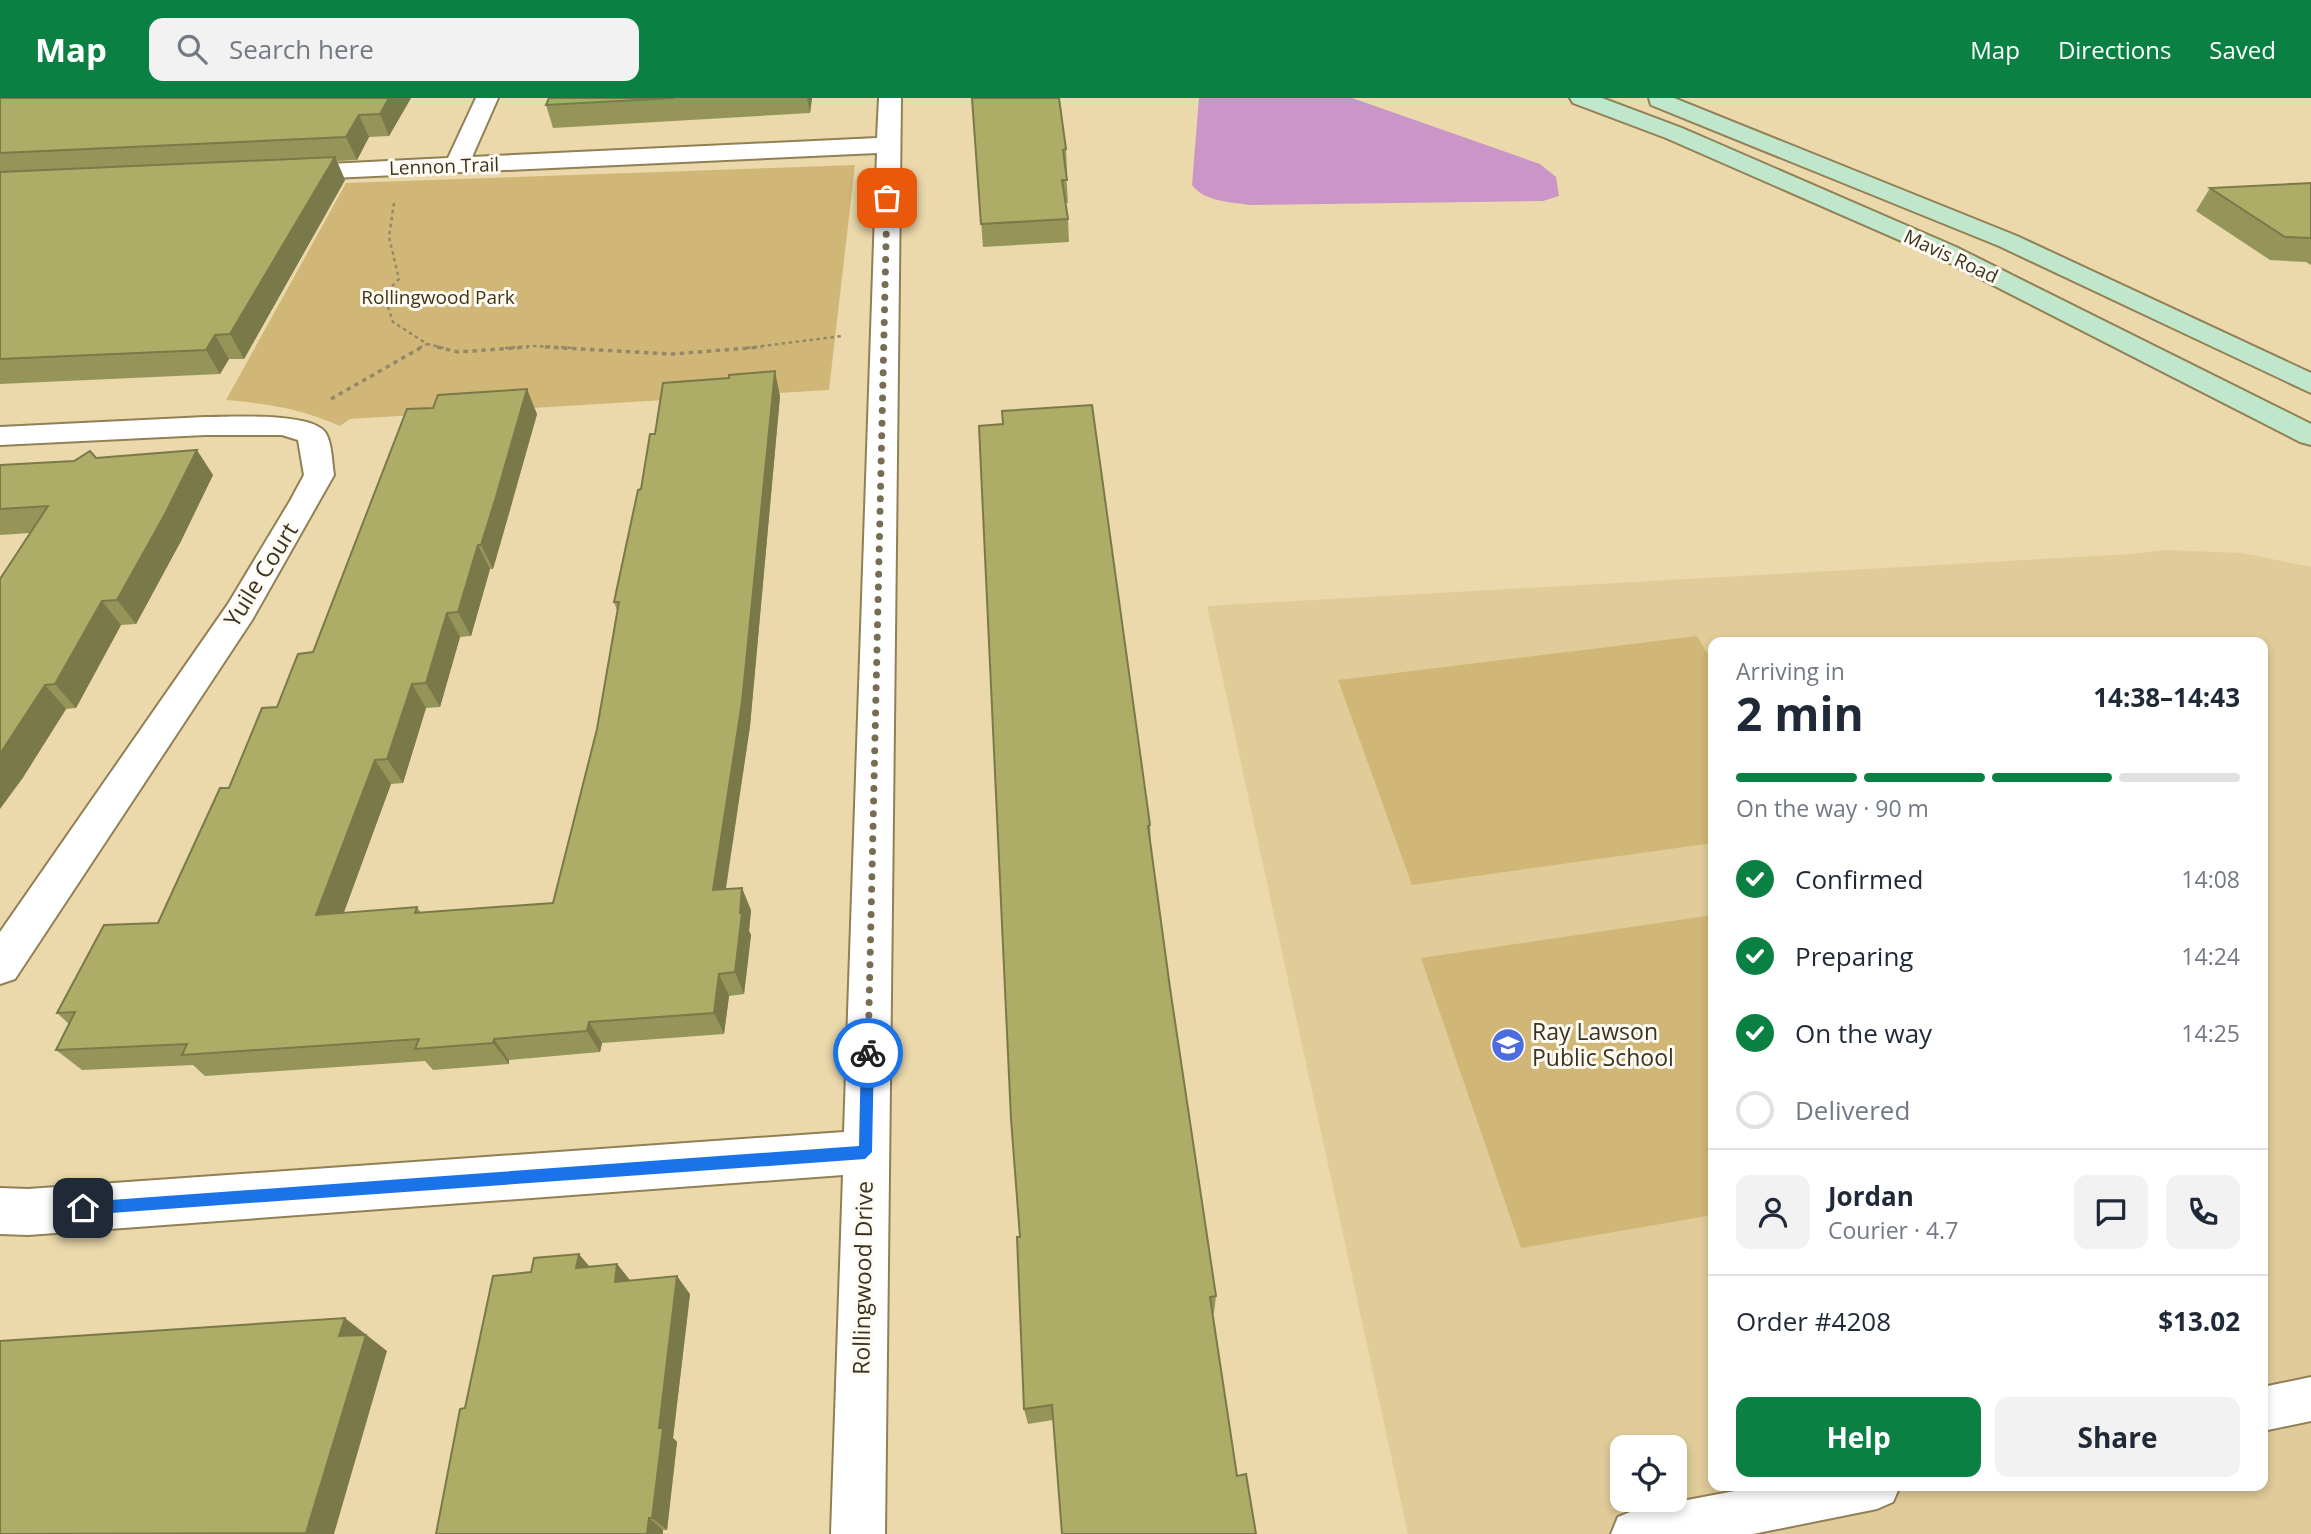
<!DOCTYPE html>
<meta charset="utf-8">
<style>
body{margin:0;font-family:"Open Sans",sans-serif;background:#f2f2f3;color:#1f2937;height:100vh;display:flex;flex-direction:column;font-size:26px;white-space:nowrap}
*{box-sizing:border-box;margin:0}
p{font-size:23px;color:#747a83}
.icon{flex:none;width:38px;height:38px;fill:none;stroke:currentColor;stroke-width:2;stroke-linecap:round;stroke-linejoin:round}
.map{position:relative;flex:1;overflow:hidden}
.details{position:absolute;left:1708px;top:539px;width:560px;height:854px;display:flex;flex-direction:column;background:#fff;border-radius:14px;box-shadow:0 4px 10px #0003}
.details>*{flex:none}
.controls{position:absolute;left:1610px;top:1337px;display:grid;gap:14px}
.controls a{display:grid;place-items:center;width:77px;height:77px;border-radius:14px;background:#fff;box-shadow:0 4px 10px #0003;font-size:35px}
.pin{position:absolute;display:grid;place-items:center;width:60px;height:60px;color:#fff;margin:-30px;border-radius:14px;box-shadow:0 4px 10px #0006}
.courier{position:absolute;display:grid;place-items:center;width:70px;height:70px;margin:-35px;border:5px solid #1a73e8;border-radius:50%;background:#fff;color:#222;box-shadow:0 2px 9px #0007}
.head em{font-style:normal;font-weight:700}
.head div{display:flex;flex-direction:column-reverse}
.head{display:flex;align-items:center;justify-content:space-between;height:119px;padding:0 28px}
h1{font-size:46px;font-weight:700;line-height:52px}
.bar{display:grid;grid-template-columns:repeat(4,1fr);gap:10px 7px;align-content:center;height:84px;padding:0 28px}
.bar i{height:9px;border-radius:5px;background:#e0e1e3}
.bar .current{background:#0b8043}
.bar p{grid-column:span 4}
.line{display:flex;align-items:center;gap:18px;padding:0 28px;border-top:2px solid #e0e1e3}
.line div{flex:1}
.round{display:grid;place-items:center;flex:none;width:74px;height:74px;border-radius:14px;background:#f2f2f3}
ol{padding:0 28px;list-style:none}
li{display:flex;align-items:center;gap:21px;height:77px}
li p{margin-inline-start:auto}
li .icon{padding:7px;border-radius:50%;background:#0b8043;color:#fff;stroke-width:4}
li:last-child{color:#747a83}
li i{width:38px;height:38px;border:4px solid #e0e1e3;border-radius:50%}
.primary-button{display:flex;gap:14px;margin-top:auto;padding:14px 28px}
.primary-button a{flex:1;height:80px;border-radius:14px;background:#0b8043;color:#fff;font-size:28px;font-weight:700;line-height:80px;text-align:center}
.primary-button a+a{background:#f2f2f3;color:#1f2937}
header{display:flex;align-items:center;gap:42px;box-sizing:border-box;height:98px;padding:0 35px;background:#0b8043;color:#fff}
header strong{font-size:33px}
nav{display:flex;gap:38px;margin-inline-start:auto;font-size:24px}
.search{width:490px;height:63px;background:#f2f2f3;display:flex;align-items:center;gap:18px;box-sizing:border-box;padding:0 24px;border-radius:14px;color:#747a83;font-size:26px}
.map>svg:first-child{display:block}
.built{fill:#e0cb99;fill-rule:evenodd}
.green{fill:#d1b777}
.water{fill:#ca95c7}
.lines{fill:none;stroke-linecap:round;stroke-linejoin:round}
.service-casing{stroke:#918056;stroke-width:4}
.minor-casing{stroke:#918056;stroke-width:4}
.secondary-casing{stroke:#918056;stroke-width:4}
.path-far1{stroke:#948868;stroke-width:2.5;stroke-dasharray:3.5 3.5;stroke-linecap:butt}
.path{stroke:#948868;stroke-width:3.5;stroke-dasharray:4.5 4.5;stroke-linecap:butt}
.service{fill:#fff;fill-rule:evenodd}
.minor{fill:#fff;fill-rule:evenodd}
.secondary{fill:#c0e7cb;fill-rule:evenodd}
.wall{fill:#969559}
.shaded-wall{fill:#7a7949}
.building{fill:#aead68;stroke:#7a7949;stroke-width:2}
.route{fill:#1a73e8}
.done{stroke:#786d52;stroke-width:7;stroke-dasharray:0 12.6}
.labels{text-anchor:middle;stroke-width:6;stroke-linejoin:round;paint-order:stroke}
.far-street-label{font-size:19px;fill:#3a3321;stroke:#fffbf2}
.far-park-label{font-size:19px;fill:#3f3415;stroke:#fffbf2}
.street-label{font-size:23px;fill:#3a3321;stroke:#fffbf2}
.poi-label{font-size:23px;fill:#3a3321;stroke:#fffbf2;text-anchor:start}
</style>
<header>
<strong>Map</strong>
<div class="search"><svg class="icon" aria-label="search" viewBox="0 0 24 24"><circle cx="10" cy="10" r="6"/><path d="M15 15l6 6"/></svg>Search here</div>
<nav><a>Map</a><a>Directions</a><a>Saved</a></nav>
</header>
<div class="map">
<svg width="2311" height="1436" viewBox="0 0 2311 1436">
<rect width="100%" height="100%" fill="#ebd9ac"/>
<path class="built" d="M2165,452L2242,455L2311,469V1436H1408L1207,508L2132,456ZM1713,544H2263V1388H1713ZM1622,1349H1675V1402H1622Z"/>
<path class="green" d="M855,67L829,292L350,321L340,328C300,310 269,306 226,302L346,85Z
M1697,538L1713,565V745L1412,787L1338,582Z
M1713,817V1117L1521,1150L1421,860Z"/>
<path class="water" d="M1199,0H1352L1540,66L1556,79L1559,98L1543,103L1250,107C1231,104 1205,104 1192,87Z"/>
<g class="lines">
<g class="service-casing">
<path id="service" d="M2311,1279V1323L2263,1333V1289Z
M1761,1388H1900L1893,1404L1877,1411L1753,1436H1611L1618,1419L1635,1412Z"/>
</g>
<g class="minor-casing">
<path id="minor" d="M476,0H498L472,59L877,40L879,0H901L885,1436H831L843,1077L28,1137L0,1136V1090L28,1091L844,1034L877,55L289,82L280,80L277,75L280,70L289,68L448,60Z
M205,319C229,319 310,314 325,334C332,344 332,365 334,377L252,522L15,881L0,886V834L228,506L290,403L304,377L298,342L282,337H205L0,347V329Z"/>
</g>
<g class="secondary-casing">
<path id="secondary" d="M1570,0H1602L1682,30L1956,149L2311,326V347L2300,344L1938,159L1666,40L1573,5Z
M1649,0H1674L2017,138L2311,275V295L1999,148L1651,7Z"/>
</g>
<path class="path-far1" d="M394,105L389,139L399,181L384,197L393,224L427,246L444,250
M419,250L427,246
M505,250L535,248L575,250
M747,250L842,238"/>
<path class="path" d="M437,249L458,254L528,249
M545,249L672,256L762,249
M331,301L422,249"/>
<use href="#service" class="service"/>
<use href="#minor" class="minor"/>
<use href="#secondary" class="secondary"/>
</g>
<path class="wall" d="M0,0H411L389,38L369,39L357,62L337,63L345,82L244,261H229L220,276L0,286Z
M549,0H812L810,15L553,30L546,7Z
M972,0L1066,51L1067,74H1066L1068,105H1065L1068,121L1069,144L983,149Z
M2311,85V167L2306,164L2270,162L2196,113L2210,90Z
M780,298L750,628L726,791L751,812L749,833L751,837L744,896L729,898L724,936L602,945L600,954L509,962V966L433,972L425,963L205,978L193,967L82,972L56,952L69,926L57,915L158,825L229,690L277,609L313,554L537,316L507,423L493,471H490L471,538L460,539L440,609L426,610L403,685L391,686L343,815L417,809L421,815L553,805L597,631L617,512L614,504L655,336Z
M979,328L1150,727L1151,749L1170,890L1216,1198L1214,1215H1212L1237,1378L1256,1436L1053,1322L1028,1326L1024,1311L1020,1139Z
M96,360L213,377L181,443L136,526L121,527L76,610L66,611L22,681L30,435L0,437V367L74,363Z
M617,1166L630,1182L690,1196L673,1340L677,1344L667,1432H663L465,1310L590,1169Z"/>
<path class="shaded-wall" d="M389,0H411L389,38L380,16Z
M807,0H812L810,15Z
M359,17L369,39L357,62L346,39Z
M335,59L345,82L244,261L230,236Z
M215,237L229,261L220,276L206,252Z
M775,273L780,298L750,628L722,814L713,792Z
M527,291L537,316L493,471L481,447Z
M197,352L213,377L181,443L136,526L117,502Z
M478,447L490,471L471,538L458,514Z
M102,503L121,527L76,610L55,586Z
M447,515L460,539L440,609L426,585Z
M412,586L426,610L403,685L387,661Z
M45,587L66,611L22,681L0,711V656Z
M375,662L391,686L335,839L316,817Z
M742,790L751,812L749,833L751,837L744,896L735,874Z
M719,876L729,898L724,936L714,915Z
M589,924L602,945L600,954L587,933Z
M494,941L509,962V966L493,945Z
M579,1156L594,1174L576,1170Z
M617,1166L631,1184H615Z
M677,1178L690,1196L673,1340L677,1344L667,1432L652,1420L659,1330Z
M345,1220L387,1253L334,1436H307L306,1435L339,1238Z
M649,1420L663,1432V1436H647Z"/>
<path class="building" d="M0,0H389L380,16L359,17L346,39L0,55Z
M549,0H674L546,7Z
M972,0H1059L1066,51L1063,52L1067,82H1062L1068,121L981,126Z
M335,59L230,236L215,237L206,252L0,261V74Z
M2311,85V140L2285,139L2210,90Z
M775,273L742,604L713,792L742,790L740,815H742L735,874L719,876L714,915L589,924L587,933L494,941L493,945L415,951L419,941L182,957L187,946L56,952L75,914L57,915L104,827L158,825L220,690H229L262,610L277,609L298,556L313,554L407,311L433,310L438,297L527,291L496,399L481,447H478L458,514L447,515L426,585L412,586L387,661L375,662L316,817L417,809L415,815L553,805L597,631L619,504H614L638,392L641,391L650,336H655L663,285L729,280V277Z
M1092,307L1150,727L1148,728L1170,890L1216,1198L1210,1199L1237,1378L1246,1376L1256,1436H1062L1052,1307L1024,1311L1017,1139H1020L1011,1021L979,328L1003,326L1002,313Z
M197,352L164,418L117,502L102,503L55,586L45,587L0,656V481L48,408L0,411V367L74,363L90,353L96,360Z
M579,1156L576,1170L617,1166L615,1184L677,1178L659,1330H663L652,1420H649L647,1436H436L460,1311L465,1310L493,1178L531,1174L534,1160Z
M345,1220L339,1238L366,1237L306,1435L0,1436V1243Z"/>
<path class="route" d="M868,949L874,955L872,1054L865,1061L83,1117L76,1110L83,1104L859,1048L861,955Z"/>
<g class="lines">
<path class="done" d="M868,955L887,100"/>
</g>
<defs>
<g id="school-disc" transform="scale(1.75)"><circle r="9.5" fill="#4c6de1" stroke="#fffbf2"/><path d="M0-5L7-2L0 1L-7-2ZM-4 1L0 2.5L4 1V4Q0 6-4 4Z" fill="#fff"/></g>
</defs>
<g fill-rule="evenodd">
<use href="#school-disc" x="1508" y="947"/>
</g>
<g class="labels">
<g class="far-street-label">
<text transform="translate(444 68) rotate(-2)" y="7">Lennon Trail</text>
<text transform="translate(1951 158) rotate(25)" y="7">Mavis Road</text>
</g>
<g class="far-park-label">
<text x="438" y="206">Rollingwood Park</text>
</g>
<g class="street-label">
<text transform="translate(261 477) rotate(-58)" y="8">Yuile Court</text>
<text transform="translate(863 1180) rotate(-89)" y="8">Rollingwood Drive</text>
</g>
<g class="poi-label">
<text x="1532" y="942">Ray Lawson<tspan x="1532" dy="26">Public School</tspan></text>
</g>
</g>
</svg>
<div class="controls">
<a><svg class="icon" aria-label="locate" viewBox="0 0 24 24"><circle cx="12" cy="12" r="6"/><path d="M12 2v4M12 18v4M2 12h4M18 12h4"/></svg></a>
</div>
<div class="pin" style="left:887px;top:100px;background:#ea580c"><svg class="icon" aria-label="bag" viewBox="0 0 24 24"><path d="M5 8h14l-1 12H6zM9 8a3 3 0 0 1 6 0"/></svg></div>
<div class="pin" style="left:83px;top:1110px;background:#1f2937"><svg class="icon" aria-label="home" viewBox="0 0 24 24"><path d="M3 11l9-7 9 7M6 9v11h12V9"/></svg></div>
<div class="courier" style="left:868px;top:955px"><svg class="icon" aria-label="bike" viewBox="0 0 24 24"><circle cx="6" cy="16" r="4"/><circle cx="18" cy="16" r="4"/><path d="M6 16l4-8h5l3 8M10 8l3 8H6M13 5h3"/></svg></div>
<section class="details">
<div class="head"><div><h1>2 min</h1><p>Arriving in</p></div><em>14:38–14:43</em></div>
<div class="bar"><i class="current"></i><i class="current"></i><i class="current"></i><i></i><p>On the way · 90 m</p></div>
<ol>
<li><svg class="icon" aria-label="check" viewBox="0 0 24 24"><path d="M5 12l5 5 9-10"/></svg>Confirmed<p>14:08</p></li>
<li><svg class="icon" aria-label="check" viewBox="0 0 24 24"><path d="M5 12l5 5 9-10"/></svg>Preparing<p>14:24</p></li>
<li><svg class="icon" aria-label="check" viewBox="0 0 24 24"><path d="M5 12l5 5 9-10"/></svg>On the way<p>14:25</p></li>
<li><i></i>Delivered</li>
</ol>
<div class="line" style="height:126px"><a class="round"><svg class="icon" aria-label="person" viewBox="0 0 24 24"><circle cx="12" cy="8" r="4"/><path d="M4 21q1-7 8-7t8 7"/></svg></a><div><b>Jordan</b><p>Courier · 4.7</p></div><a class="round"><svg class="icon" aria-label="chat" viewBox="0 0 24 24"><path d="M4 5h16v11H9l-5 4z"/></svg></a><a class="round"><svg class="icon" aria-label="phone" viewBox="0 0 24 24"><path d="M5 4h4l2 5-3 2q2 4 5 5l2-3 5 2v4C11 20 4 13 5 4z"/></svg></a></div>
<div class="line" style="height:91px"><div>Order #4208</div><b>$13.02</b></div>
<div class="primary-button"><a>Help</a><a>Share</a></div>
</section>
</div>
